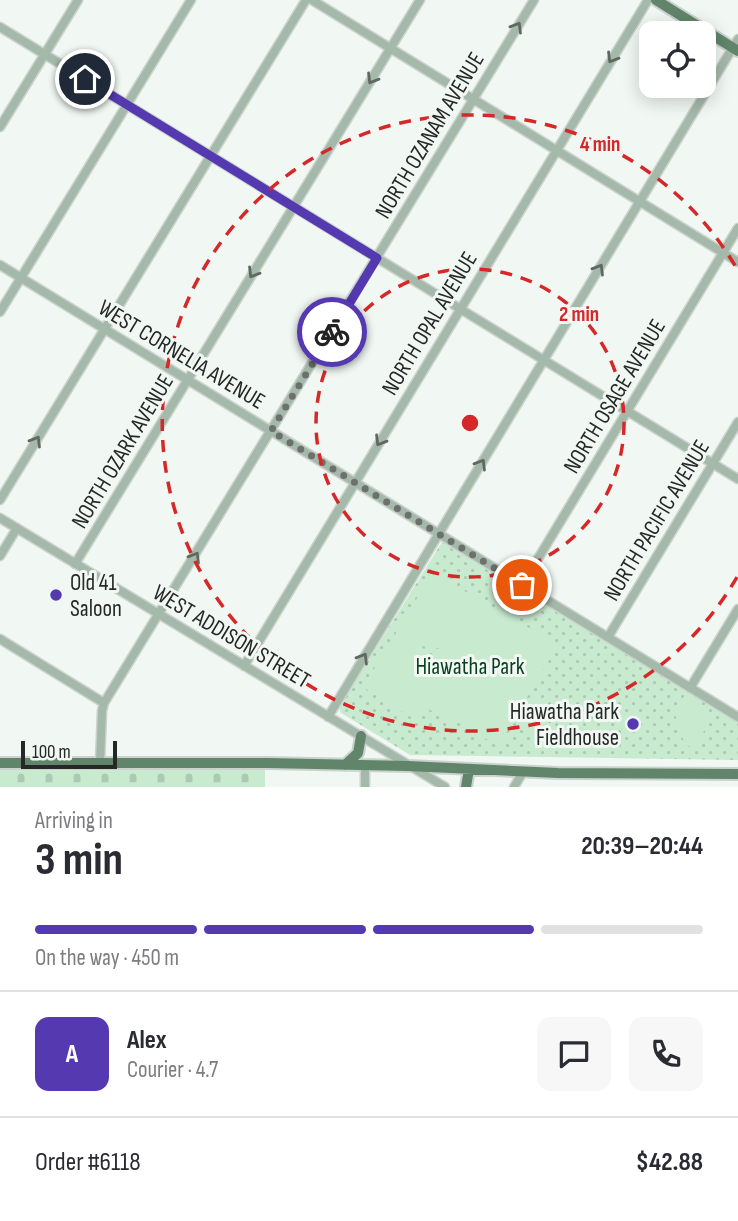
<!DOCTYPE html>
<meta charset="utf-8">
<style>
body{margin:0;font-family:"Sofia Sans Condensed",sans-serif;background:#f7f7f7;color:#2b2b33;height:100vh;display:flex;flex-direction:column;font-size:26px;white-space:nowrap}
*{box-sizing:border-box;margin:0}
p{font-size:23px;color:#7c7c81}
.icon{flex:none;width:38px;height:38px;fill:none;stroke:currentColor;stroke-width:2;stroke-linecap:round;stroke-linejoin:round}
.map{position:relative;height:787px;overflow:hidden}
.panel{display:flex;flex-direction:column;background:#fff;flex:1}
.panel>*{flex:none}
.tools{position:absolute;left:639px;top:21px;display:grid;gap:14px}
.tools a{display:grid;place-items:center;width:77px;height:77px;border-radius:14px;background:#fff;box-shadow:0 4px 18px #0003;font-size:35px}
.scale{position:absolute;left:21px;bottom:18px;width:96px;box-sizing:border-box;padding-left:7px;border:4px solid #262827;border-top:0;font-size:19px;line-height:24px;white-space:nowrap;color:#262827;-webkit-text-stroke:5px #f1f8f3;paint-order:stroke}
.pin{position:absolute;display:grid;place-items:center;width:60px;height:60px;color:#fff;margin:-30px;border:4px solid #fff;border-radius:50%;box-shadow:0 2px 7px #0007}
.courier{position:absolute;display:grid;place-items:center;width:70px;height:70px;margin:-35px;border:5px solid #5539b1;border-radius:50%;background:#fff;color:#222;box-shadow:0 2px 9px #0007}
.head em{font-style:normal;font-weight:700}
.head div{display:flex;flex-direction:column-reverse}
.head{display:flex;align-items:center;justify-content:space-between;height:119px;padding:0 35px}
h1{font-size:46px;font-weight:700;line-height:52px}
.bar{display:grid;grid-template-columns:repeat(4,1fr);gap:10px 7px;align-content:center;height:84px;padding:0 35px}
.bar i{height:9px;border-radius:5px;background:#e1e1e2}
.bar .selected{background:#5539b1}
.bar p{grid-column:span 4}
.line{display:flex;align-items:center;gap:18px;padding:0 35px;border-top:2px solid #e1e1e2}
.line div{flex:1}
.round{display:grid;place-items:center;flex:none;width:74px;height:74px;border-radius:14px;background:#f7f7f7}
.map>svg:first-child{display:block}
.grass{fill:url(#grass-dots)}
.cemetery{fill:url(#cemetery-stones)}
.pitch{fill:#c8ebd0;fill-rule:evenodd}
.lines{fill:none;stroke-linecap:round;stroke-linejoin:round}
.minor-casing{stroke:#ccd3ce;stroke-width:11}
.major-casing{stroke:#ccd3ce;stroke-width:14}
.minor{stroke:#a5b9aa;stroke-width:8}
.major{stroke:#61856b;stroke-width:10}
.oneway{stroke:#5f6962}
.done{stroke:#6d716e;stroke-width:7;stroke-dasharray:0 12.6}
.route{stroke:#5539b1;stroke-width:9}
.ring{fill:none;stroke:#d62828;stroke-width:3.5;stroke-dasharray:12 9}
.poi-dot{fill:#5539b1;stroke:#f1f8f3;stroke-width:2.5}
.labels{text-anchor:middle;stroke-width:6;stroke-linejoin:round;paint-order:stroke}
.street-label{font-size:23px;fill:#262827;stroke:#f1f8f3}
.poi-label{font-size:23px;fill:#262827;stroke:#f1f8f3;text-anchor:start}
.park-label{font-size:23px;fill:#083e1f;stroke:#f1f8f3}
.centre{fill:#d62828;stroke:#f1f8f3;stroke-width:3.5}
.ring-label{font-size:21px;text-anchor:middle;font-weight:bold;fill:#d62828;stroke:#f1f8f3;stroke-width:6;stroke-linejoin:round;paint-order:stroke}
</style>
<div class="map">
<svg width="738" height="787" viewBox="0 0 738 787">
<defs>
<pattern id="grass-dots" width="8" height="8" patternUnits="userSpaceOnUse" patternTransform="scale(1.75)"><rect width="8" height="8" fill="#c8ebd0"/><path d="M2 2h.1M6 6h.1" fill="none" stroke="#accab3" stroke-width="1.8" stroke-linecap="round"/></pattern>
<pattern id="cemetery-stones" width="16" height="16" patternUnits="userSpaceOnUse" patternTransform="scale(1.75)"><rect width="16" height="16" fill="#c8ebd0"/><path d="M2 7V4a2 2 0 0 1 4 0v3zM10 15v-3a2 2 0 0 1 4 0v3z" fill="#accab3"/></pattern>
</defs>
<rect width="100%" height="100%" fill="#f1f8f3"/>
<path class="grass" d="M442,542L738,722V760L410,755L341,713L339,708Z"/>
<path class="cemetery" d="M0,770H265V787H0Z"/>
<path class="pitch" d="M440,575L492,609L486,619L487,621L495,607L552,642L555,650L502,740L491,742L455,720L452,723L427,708L419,722L367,690L365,684L430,577ZM417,642L433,648L446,649L432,671L426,651Z
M685,695L713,715V718L692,749C675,733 670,715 685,695Z
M535,698L547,706L530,733L518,726Z
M549,707L560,714L543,741L531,734Z"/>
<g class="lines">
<g class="minor-casing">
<path id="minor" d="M312,0L738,262
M0,27L738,479
M0,127L78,0
M0,265L738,717
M0,312L191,0
M0,500L306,0
M0,518L445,787
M0,556L17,528
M75,564L420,0
M522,585L738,228
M608,637L738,422
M0,639L104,703
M244,666L648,0
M690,688L738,609
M328,717L738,39
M100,763L102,711L104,703L534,0
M365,766V787
M514,787L523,772"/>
</g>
<g class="major-casing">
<path id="major" d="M656,0L738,51
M0,763H268L408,766L558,773L738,774
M345,765L358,753L361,736
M466,787L469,769"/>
</g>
<use href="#minor" class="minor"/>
<use href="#major" class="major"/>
</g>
<defs><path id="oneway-chevron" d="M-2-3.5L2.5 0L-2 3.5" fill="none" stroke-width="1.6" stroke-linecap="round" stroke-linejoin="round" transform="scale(1.75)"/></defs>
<g class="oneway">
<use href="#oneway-chevron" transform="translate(517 27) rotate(-59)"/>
<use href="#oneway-chevron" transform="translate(612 58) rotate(121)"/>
<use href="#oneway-chevron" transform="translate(372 79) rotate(121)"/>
<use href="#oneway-chevron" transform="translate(599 269) rotate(-59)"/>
<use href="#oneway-chevron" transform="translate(253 273) rotate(121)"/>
<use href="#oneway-chevron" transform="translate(36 441) rotate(-59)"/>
<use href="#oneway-chevron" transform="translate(380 441) rotate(121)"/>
<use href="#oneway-chevron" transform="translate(481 464) rotate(-59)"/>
<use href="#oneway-chevron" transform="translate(195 557) rotate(-59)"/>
<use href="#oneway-chevron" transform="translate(363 658) rotate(-59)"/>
</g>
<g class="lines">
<path class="done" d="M332,332L271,431L522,585"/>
<path class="route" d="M85,79L377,258L332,332"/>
</g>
<g class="ring">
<circle cx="470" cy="423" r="154"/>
<path d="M737 577A308 308 0 1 1 737 269"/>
</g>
<g class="poi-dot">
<circle cx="56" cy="595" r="7"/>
<circle cx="633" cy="724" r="7"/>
</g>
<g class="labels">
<g class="street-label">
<text transform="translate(429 135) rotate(-59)" y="8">NORTH OZANAM AVENUE</text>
<text transform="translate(429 323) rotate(-59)" y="8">NORTH OPAL AVENUE</text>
<text transform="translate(182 354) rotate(31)" y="8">WEST CORNELIA AVENUE</text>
<text transform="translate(614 396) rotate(-59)" y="8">NORTH OSAGE AVENUE</text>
<text transform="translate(122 451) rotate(-59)" y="8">NORTH OZARK AVENUE</text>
<text transform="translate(656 520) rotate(-59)" y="8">NORTH PACIFIC AVENUE</text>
<text transform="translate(232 636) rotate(31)" y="8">WEST ADDISON STREET</text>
</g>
<g class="poi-label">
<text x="70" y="590">Old 41<tspan x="70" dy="26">Saloon</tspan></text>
<text x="619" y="719" text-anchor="end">Hiawatha Park<tspan x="619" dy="26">Fieldhouse</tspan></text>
</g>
<g class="park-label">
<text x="470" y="674">Hiawatha Park</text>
</g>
</g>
<circle cx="470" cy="423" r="10" class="centre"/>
<g class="ring-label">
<text x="600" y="151">4 min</text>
<text x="579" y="321">2 min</text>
</g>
</svg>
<div class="tools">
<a><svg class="icon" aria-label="locate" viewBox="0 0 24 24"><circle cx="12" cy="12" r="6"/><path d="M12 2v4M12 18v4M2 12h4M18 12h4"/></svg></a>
</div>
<div class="scale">100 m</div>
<div class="pin" style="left:522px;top:585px;background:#ea580c"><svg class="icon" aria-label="bag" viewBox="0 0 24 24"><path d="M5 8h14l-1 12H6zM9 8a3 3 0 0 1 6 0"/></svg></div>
<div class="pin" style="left:85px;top:79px;background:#1f2937"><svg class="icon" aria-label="home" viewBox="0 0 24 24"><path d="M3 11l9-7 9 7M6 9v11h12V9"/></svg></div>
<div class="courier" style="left:332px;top:332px"><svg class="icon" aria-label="bike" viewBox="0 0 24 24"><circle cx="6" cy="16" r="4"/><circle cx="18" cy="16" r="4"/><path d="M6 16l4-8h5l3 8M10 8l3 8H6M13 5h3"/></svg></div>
</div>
<section class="panel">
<div class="head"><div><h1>3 min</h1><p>Arriving in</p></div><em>20:39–20:44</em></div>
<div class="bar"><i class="selected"></i><i class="selected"></i><i class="selected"></i><i></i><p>On the way · 450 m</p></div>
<div class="line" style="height:126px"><b class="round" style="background:#5539b1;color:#fff">A</b><div><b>Alex</b><p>Courier · 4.7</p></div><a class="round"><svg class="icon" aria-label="chat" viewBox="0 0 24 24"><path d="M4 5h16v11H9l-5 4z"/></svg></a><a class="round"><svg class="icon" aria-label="phone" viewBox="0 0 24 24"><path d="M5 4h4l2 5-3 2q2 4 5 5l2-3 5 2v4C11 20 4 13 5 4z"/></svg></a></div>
<div class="line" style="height:91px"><div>Order #6118</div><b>$42.88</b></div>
</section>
